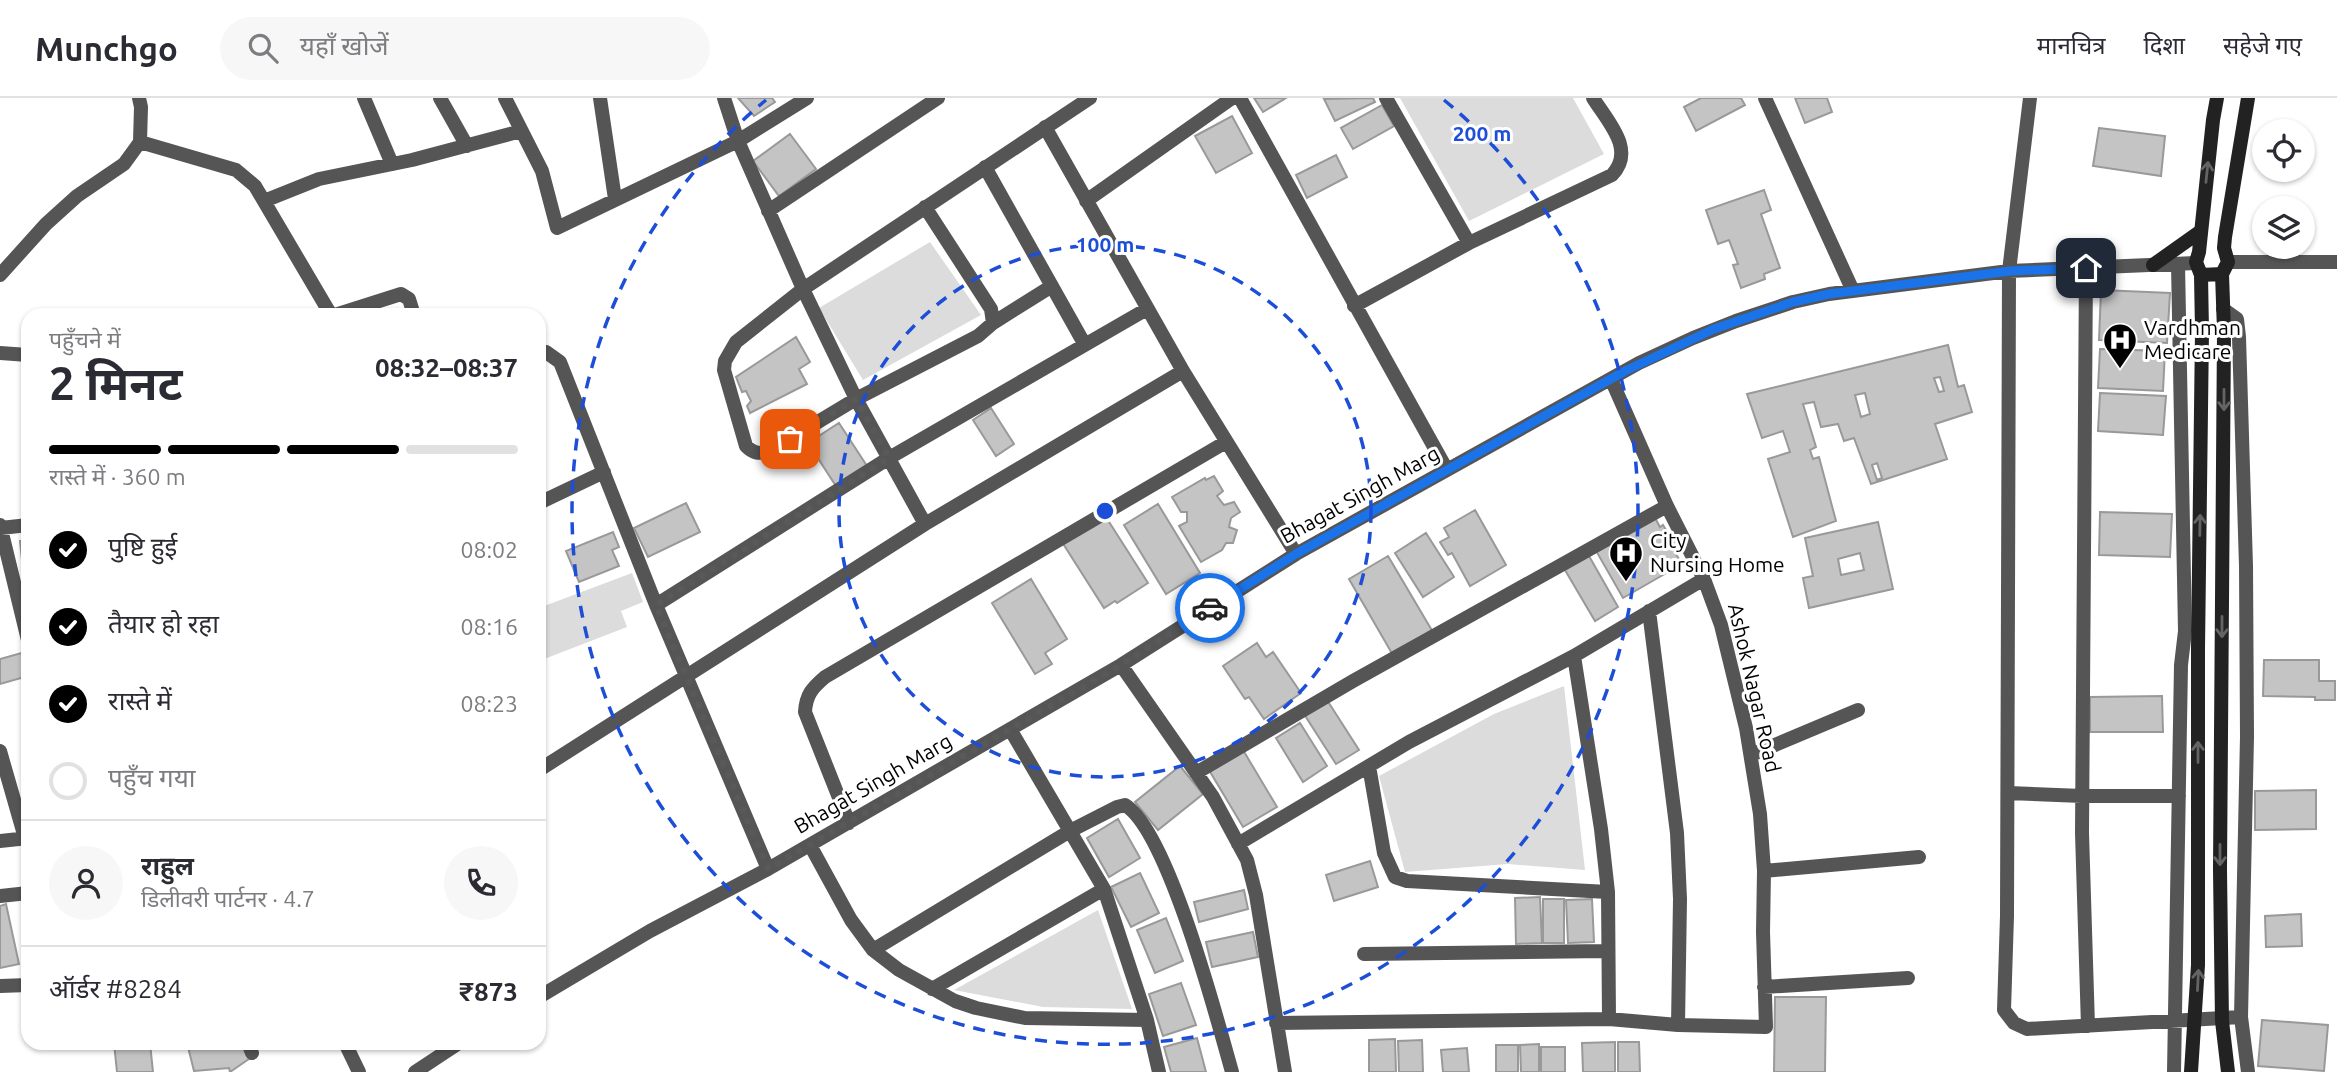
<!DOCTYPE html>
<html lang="hi">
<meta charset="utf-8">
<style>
body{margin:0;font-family:Ubuntu,"Noto Sans Devanagari",sans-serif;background:#f7f7f7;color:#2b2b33;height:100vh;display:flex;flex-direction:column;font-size:26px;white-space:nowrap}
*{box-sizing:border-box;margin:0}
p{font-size:23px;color:#7c7c81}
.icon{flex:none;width:38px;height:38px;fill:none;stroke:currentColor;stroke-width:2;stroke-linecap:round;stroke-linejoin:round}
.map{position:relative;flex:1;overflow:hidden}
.side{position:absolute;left:21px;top:210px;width:525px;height:742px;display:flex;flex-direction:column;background:#fff;border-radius:21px;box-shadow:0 2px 5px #0004}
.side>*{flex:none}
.controls{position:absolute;left:2252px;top:21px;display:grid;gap:14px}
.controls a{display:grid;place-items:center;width:63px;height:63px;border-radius:50%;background:#fff;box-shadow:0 2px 5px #0004;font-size:35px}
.pin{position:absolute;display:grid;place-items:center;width:60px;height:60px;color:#fff;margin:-30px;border-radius:14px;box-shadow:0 4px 10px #0006}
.courier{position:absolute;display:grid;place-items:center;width:70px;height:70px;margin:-35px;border:5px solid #1a73e8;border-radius:50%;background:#fff;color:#222;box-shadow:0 2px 9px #0007}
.head em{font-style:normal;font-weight:700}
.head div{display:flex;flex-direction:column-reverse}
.head{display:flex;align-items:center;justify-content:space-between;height:119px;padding:0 28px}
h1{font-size:46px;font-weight:700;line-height:52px}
.bar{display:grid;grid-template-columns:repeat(4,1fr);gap:10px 7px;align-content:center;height:84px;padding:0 28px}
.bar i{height:9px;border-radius:5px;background:#e1e1e2}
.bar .active{background:#000}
.bar p{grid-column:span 4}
.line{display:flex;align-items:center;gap:18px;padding:0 28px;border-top:2px solid #e1e1e2}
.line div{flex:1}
.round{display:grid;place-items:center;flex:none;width:74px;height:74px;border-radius:37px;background:#f7f7f7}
ol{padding:0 28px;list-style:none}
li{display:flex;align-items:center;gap:21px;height:77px}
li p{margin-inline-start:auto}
li .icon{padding:7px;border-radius:50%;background:#000;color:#fff;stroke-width:4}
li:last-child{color:#7c7c81}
li i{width:38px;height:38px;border:4px solid #e1e1e2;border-radius:50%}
header{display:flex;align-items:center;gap:42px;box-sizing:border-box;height:98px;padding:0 35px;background:#fff;border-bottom:2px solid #e1e1e2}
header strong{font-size:33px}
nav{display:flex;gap:38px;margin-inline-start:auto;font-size:24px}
.search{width:490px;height:63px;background:#f7f7f7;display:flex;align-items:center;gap:18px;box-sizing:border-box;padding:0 24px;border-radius:38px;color:#7c7c81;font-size:26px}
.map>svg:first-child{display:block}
.green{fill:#dcdcdc}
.building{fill:#c4c4c4;stroke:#999;stroke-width:2;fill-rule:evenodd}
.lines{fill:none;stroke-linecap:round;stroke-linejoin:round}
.street{stroke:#555;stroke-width:14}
.secondary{stroke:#222;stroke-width:14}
.secondary-bridge{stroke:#222;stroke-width:14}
.oneway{stroke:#646464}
.done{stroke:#595959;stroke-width:7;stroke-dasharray:0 12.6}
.route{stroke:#1a73e8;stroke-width:9}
.ring{fill:none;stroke:#1d4ed8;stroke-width:3.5;stroke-dasharray:12 9}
.labels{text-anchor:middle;stroke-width:6;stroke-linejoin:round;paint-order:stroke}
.poi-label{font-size:21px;fill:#000;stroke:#fff;text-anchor:start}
.street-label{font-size:21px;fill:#000;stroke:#fff}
.centre{fill:#1d4ed8;stroke:#fff;stroke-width:3.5}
.ring-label{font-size:21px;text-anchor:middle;font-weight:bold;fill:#1d4ed8;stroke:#fff;stroke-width:6;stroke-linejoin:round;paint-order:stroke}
</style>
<header>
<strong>Munchgo</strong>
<div class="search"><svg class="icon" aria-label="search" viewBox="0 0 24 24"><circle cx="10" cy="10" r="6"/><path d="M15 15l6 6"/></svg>यहाँ खोजें</div>
<nav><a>मानचित्र</a><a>दिशा</a><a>सहेजे गए</a></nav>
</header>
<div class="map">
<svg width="2337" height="974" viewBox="0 0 2337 974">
<rect width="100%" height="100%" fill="#fff"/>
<path class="green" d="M1400,0H1573L1604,56L1469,123Z
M930,144L981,217L863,282L819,210Z
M632,475L643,504L621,513L627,529L539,563V510Z
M1564,588L1585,772L1508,766L1405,774L1379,678L1494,616Z
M1098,812L1132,911L1043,909L954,892Z"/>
<path class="building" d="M738,0H772L775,4L754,18Z
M1254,0H1286L1263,14Z
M1373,0L1375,4L1335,23L1324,1Z
M1701,0H1741L1745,7L1696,33L1684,9Z
M1795,0H1827L1832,14L1805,25Z
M1382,7L1394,28L1353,51L1341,30Z
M1232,18L1252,55L1216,75L1195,38Z
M2099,30L2165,38L2161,78L2093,68Z
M790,36L816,71L779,98L753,63Z
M1336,57L1347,79L1307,100L1296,77Z
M1764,92L1771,112L1761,116L1780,170L1764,176L1765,181L1741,190L1733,167L1738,166L1729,142L1718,146L1706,112Z
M2101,192L2170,195L2167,245L2099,242Z
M796,239L810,264L799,271L807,286L750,315L747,308L751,303L746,293L742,294L736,279Z
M1948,247L1958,289L1964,287L1972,314L1935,326L1947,361L1871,386L1854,340L1844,343L1838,326L1821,329L1814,304L1803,306L1816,349L1810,352L1813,361L1819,359L1836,423L1793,439L1768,361L1790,354L1783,333L1762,340L1747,296ZM1940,279L1944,293L1939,294L1934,280ZM1865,295L1870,316L1861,319L1855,297ZM1877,365L1882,380L1877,382L1872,367Z
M2100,251L2165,253L2163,293L2098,290Z
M2100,295L2166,298L2163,337L2098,333Z
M991,310L1014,346L996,358L973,322Z
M839,325L867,368L836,388L808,345Z
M1214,378L1223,393L1217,398L1224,407L1234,404L1240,414L1231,420L1229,429L1237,432L1233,445H1226L1222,452L1201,464L1179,428L1187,424V414H1181L1172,399L1205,380L1206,382Z
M686,405L700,434L648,459L634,430Z
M1158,406L1200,475L1166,496L1124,427Z
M1475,412L1506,467L1470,488L1452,455L1448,457L1440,444L1449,439L1444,430Z
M2100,414L2172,416L2170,459L2099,457Z
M1104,416L1148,485L1117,505L1115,503L1104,510L1062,444Z
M1654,418L1660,429L1663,427L1669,437L1671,436L1679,451L1674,453L1682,466L1623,500L1595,451Z
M1878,424L1893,491L1809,510L1803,480L1813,478L1805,440ZM1860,455L1864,472L1841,477L1838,461Z
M613,434L619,449L612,452L619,468L579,484L566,453Z
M1426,435L1454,479L1423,499L1395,455Z
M28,442V499H26L20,443Z
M1388,458L1434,536L1394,559L1349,481Z
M1589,458L1618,509L1595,523L1565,472Z
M1031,481L1067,541L1045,555L1052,566L1035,576L992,505Z
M1257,545L1266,559L1273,554L1301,595L1264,621L1249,599L1245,601L1223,568Z
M25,554L28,578L0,586V561Z
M2264,562H2319V583H2335V602H2315V599L2263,598Z
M2162,598L2163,634H2090V599Z
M1327,602L1359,652L1336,666L1304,616Z
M1300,625L1327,668L1303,684L1276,640Z
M1243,652L1277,709L1243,729L1209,672Z
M1180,668L1203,696L1158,732L1135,704Z
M2316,692V731L2255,732V693Z
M1118,721L1140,760L1109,779L1087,740Z
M1370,763L1378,789L1334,803L1326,777Z
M1140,775L1159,815L1131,829L1111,789Z
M1244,792L1248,811L1199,824L1194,804Z
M1540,799L1542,845L1516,846L1515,800Z
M1543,801H1564V845H1543Z
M1592,801L1594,844L1568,845L1566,802Z
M6,806L19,866L0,870V808Z
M2301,816L2302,848L2266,849L2265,818Z
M1166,820L1183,863L1155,875L1137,832Z
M1253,834L1258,859L1212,869L1206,844Z
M1181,885L1196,927L1163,938L1149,896Z
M1775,899H1826L1825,974H1774Z
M2262,922L2328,927L2324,973L2258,968Z
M1197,940L1206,974H1171L1164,949Z
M1395,941L1396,974H1369V942Z
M1422,942L1423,974H1399L1398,943Z
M1615,944V974H1583L1582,945Z
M1618,944H1639L1640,974H1618Z
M114,945H150L153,974H117Z
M187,945H242L249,961L230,974L229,970L194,973Z
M1539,946V974H1521L1520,947Z
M1496,947H1518V974H1496Z
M1541,949H1565V974H1541Z
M1467,950L1469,974H1443L1441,952Z"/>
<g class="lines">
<path class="street" d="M364,0L392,66
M440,0L467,48
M505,0L542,73L557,130L738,43L807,0
M600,0L615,101
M724,0L738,43L803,191L856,301L925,426
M1240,0L1447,372
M1386,0L1469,145
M1765,0L1853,193
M2030,0L2009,173L2007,818L2004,912L2014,925L2027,931L2241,919
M1045,29L1183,273L1296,456
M140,44L236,72L255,88L331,217
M985,69L1085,247
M264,103L319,81L412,62L521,33
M1086,103L1232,0
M925,109L991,211L993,225L978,238L856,301L768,354C758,356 753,355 746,348L724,272L725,263L736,244L803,191L1090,0
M768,113L938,0
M2228,164H2337
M2086,170L2082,735L2088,928
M0,177L46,126L77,98L124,66L140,44L141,9L139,0
M1354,208L1469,145L1612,77C1636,52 1608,24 1593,0
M2223,211L2237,221L2239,239L2246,468L2247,639L2241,919L2248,974
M335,217L401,196L409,201L414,217
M993,225L1052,188
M539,253L546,254L560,264L656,507L768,771
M0,255L28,257
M539,405L604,374
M0,427L28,542
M1,430L28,427
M656,507L889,360L1147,211
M1649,513L1677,735L1680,801L1678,927
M1574,558L1601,731L1608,794L1609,921
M1121,567L1213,699L1247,762L1256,797L1285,974
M1010,631L1104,791L1147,922L1159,974
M0,653L25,740
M1751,657L1858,612
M1369,668L1384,755L1395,779L1407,783L1608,794
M539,672L925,426L1183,273
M1196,675L1353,583L1667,408
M2008,695L2082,698H2179
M849,725L805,614C806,597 812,590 825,579L1226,344
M0,743L28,740
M1238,746L1409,644L1574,558L1704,481
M810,747L851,822L873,852L899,872L955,903L976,910L1025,920L1147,922
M1764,773L1919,759
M0,798L28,795
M873,852L1070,733L1117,709L1125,707C1168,733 1217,921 1232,974
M1364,856L1608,853
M0,888L28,887
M1764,889L1908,880
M932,891L1104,791
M539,899L650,833L768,771L1121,567L1296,456L1639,265L1693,240L1736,223L1793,204L1829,196L2009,173L2196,165
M1276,925L1609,921L1678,927L1766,929L1763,834L1764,773L1760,716L1746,630L1721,527L1704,481L1667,408L1611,281
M248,945L252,955
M345,945L359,974
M415,974L459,945
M2174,974L2181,567L2185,533L2178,166"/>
<path class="secondary" d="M2153,167L2201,133
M2222,176L2224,233
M2201,177L2222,176L2228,164L2224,150L2225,139L2248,0
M2202,233L2201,177L2196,164L2199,154L2213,22L2217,0"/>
<path class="secondary-bridge" d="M2224,233L2220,772L2222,923L2228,974
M2191,974L2198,867V550L2202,233"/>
</g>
<defs><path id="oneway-shaft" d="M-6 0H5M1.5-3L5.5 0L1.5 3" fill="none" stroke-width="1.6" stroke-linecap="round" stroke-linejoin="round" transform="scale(1.75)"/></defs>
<g class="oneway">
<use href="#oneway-shaft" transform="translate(2207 74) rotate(-84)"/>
<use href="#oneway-shaft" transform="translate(2224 302) rotate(90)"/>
<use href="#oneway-shaft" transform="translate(2200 427) rotate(-89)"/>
<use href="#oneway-shaft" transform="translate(2222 529) rotate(90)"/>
<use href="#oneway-shaft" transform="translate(2198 654) rotate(-90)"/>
<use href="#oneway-shaft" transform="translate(2220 757) rotate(90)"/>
<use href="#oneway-shaft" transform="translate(2198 882) rotate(-87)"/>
</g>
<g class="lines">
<path class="done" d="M790,341L856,301L889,360L656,507L768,771L1121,567L1210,510"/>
<path class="route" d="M1210,510L1296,456L1625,273L1714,231L1793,204L1829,196L2010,173L2086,170"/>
</g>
<g class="ring">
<circle cx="1105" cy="413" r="266"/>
<path d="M1444 2A533 533 0 1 1 766 2"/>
</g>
<defs>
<g id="hospital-pin" transform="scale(1.75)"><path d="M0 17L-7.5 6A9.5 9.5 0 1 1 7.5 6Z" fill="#000" stroke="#fff"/><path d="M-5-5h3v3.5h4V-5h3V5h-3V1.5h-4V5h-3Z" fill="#fff"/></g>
</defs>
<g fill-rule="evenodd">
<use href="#hospital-pin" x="2120" y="242"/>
<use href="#hospital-pin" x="1626" y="455"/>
</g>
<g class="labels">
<g class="poi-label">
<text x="2144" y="237">Vardhman<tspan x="2144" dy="24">Medicare</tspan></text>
<text x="1650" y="450">City<tspan x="1650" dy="24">Nursing Home</tspan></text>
</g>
<g class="street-label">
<text transform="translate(1360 397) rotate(-29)" y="7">Bhagat Singh Marg</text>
<text transform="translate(1754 590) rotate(77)" y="7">Ashok Nagar Road</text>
<text transform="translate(873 686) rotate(-30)" y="7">Bhagat Singh Marg</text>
</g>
</g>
<circle cx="1105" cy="413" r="10" class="centre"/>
<g class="ring-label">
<text x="1482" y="43">200 m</text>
<text x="1105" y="154">100 m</text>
</g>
</svg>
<div class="controls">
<a><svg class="icon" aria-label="locate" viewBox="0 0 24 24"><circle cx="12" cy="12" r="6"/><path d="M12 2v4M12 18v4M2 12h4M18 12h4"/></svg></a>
<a><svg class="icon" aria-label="layers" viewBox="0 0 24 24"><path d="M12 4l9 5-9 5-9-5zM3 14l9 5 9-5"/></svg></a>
</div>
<div class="pin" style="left:790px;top:341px;background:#ea580c"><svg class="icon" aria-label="bag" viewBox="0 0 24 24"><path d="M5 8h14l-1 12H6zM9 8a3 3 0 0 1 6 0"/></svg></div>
<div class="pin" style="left:2086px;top:170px;background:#1f2937"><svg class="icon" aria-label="home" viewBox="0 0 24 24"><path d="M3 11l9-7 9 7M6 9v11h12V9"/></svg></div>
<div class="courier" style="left:1210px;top:510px"><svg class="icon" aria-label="car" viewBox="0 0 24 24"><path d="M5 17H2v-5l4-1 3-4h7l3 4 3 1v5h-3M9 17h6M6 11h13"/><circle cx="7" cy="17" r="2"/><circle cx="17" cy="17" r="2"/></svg></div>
<section class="side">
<div class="head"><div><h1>2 मिनट</h1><p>पहुँचने में</p></div><em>08:32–08:37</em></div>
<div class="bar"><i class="active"></i><i class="active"></i><i class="active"></i><i></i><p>रास्ते में · 360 m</p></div>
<ol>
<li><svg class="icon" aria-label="check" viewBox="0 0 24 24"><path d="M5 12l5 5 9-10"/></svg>पुष्टि हुई<p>08:02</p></li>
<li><svg class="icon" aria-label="check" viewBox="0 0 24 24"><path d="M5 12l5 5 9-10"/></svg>तैयार हो रहा<p>08:16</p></li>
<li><svg class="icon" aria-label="check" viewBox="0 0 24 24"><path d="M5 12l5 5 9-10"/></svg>रास्ते में<p>08:23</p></li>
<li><i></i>पहुँच गया</li>
</ol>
<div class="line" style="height:126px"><a class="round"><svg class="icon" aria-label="person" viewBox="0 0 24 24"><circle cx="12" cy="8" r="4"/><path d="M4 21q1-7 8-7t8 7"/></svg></a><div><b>राहुल</b><p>डिलीवरी पार्टनर · 4.7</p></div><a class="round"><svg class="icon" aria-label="phone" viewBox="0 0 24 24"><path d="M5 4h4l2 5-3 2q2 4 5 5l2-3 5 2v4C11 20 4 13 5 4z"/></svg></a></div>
<div class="line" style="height:91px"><div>ऑर्डर #8284</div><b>₹873</b></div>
</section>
</div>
